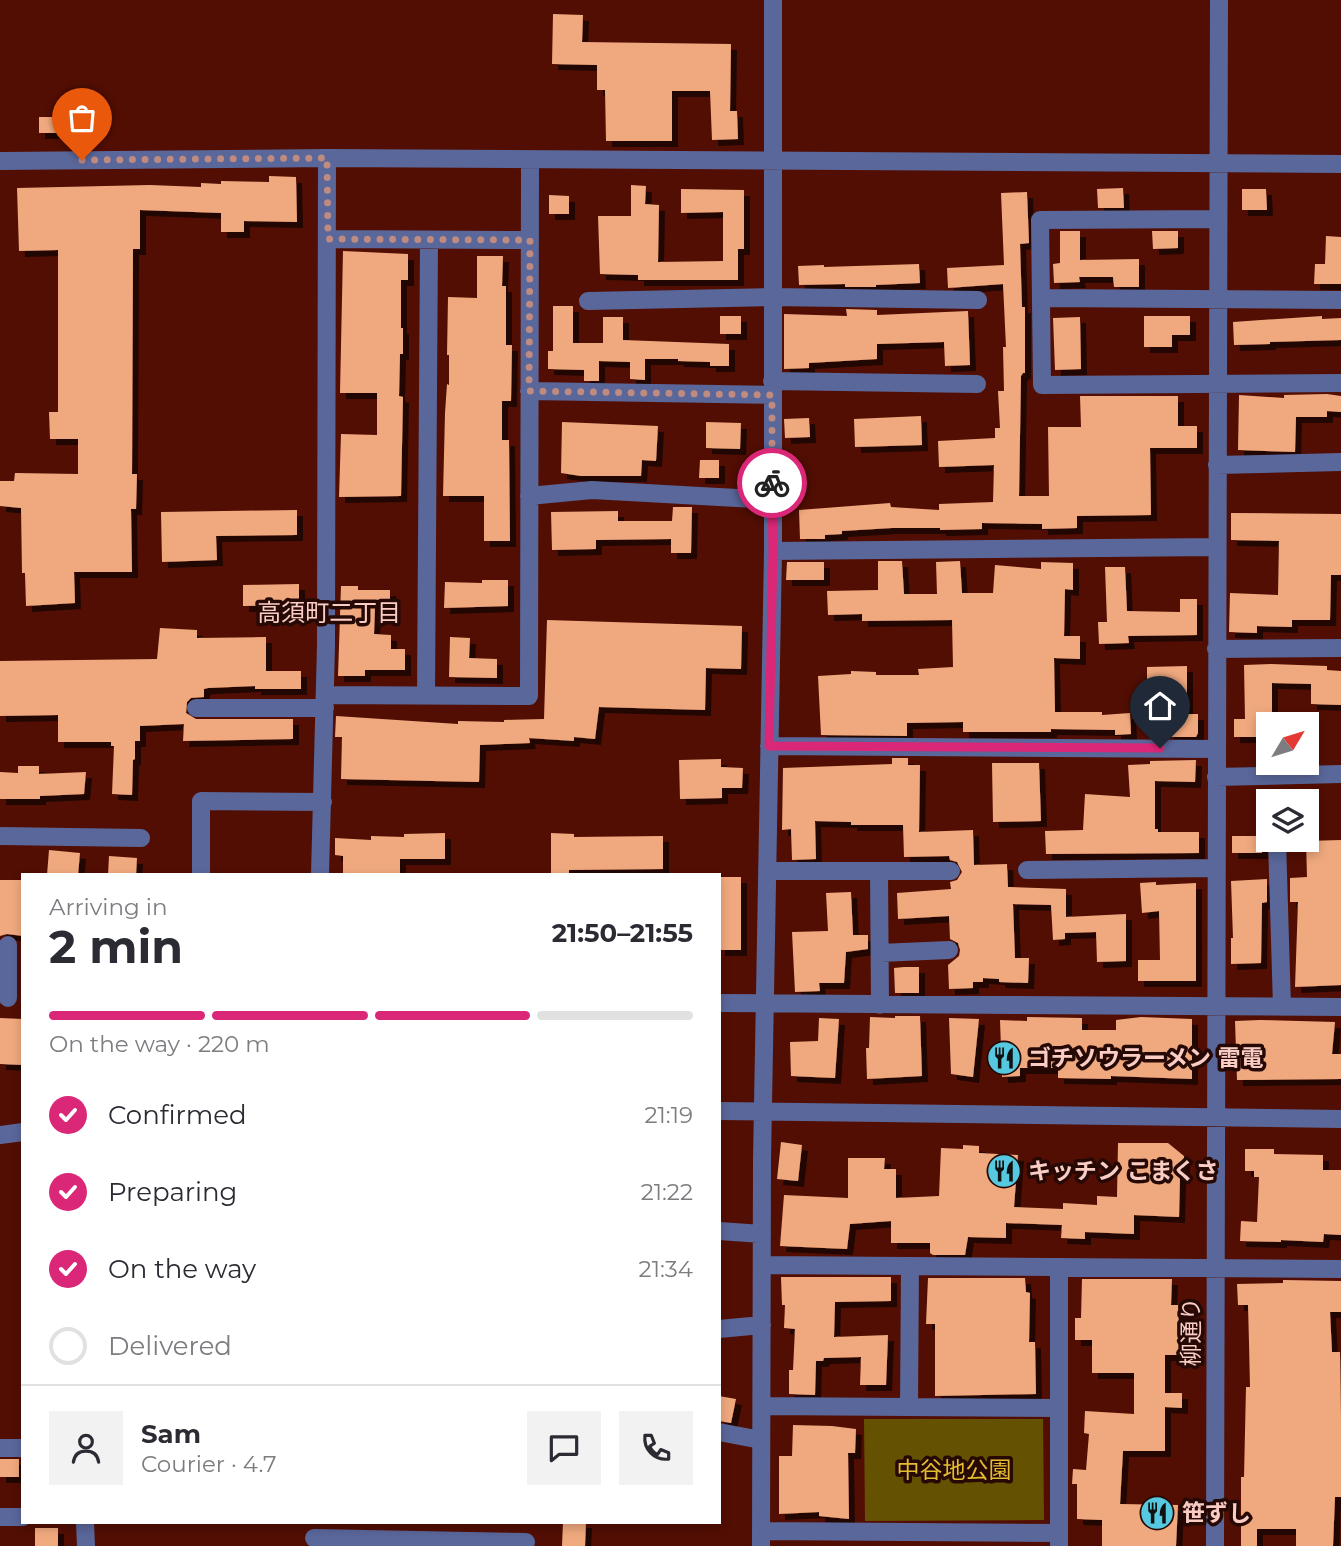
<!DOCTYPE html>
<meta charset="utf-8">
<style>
body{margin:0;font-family:Montserrat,"Noto Sans JP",sans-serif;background:#f2f2f3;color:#2b2b33;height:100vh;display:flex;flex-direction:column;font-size:26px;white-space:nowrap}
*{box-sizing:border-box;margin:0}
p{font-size:23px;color:#7c7c81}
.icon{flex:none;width:38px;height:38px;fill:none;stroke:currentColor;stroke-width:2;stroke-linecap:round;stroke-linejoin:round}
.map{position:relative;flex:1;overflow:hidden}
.drawer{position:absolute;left:21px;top:873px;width:700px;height:651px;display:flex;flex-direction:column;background:#fff;border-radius:0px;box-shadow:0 4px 10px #0003}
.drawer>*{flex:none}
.needle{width:46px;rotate:52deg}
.buttons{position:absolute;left:1256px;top:712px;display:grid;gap:14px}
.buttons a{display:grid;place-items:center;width:63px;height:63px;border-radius:0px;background:#fff;box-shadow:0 4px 10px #0003;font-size:35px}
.pin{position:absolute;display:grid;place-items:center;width:60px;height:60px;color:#fff;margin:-72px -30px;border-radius:50% 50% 50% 0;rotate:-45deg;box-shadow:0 0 7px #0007}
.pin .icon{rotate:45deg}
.courier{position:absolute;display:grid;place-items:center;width:70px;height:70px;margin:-35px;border:5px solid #db2777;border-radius:50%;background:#fff;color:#222;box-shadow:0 2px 9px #0007}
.overview em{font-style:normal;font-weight:700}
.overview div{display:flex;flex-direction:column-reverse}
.overview{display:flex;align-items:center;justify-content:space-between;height:119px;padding:0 28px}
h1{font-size:46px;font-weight:700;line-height:52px}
.bar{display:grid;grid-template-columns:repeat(4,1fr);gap:10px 7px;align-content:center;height:84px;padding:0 28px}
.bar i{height:9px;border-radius:5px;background:#e1e1e2}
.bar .selected{background:#db2777}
.bar p{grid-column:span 4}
.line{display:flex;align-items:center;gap:18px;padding:0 28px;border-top:2px solid #e1e1e2}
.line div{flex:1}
.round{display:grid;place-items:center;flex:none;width:74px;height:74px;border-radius:0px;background:#f2f2f3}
ol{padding:0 28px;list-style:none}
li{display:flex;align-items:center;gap:21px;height:77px}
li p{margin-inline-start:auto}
li .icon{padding:7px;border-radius:50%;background:#db2777;color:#fff;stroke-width:4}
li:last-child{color:#7c7c81}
li i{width:38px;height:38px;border:4px solid #e1e1e2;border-radius:50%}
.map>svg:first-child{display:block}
.green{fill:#655102}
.building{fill:#f0a97e;filter:url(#shadow)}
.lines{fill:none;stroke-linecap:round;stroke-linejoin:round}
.minor{stroke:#5a679a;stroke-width:18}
.done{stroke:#bf8a80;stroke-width:7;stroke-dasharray:0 12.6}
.route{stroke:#db2777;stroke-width:9}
.labels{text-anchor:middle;stroke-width:7;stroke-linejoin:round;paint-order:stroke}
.poi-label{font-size:23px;font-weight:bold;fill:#f9cdc4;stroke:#260905;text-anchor:start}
.street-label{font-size:23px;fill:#f9cdc4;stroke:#260905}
.park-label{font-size:23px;fill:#e3bc2f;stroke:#260905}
.neighbourhood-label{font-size:24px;fill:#f9cdc4;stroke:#260905}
</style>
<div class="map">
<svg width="1341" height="1546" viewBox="0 0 1341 1546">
<defs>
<filter id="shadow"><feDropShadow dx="6" dy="6" stdDeviation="0" flood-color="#0009"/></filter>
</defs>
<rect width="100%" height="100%" fill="#520e03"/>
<path class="green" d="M864,1419H1043L1044,1520L865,1521Z"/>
<path class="building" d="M553,14L583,15L582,42L731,44L730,111H737L738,139L712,140L710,91H672V141H606L605,90H597V65L552,64Z
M39,117H65V133H39Z
M269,176L296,177L297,222L244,221V232H221V213L140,210V249H133L132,474H137L136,509H131L132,572H74L75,603L26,606L25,573H22L21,508L0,506V481H14L15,473L78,474V439H50L49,412H58V250L19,251L17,188L150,185L201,187V183L221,184V181L269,182Z
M631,185L646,186L645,204L659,205L658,262L723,261V212L681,213V189L744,190V249H738V280H638V275L600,274L598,216H631Z
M1123,188L1124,208H1098L1097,189Z
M1242,189H1266L1267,210H1242Z
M1027,192L1029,243L1020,244L1022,307H1025V373H1023L1021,376L1019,496H1049L1048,427H1081L1080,396H1178V426H1197V448H1150L1151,515L1077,516V528L1042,529V524L982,523V529L940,530V528H892L842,531V534L825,535V539H800L799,510L890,503L891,507L939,510V504L993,502L994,465L939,467L938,441L995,438V428H1000L998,391H1004L1003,347H1006L1003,284L948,288L947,268L1004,265L1001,193Z
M549,195L569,196V214H549Z
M1060,231H1080V260L1139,259V287H1114L1113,277H1079L1080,282L1054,283L1053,264L1060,263Z
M1152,231H1178V248L1153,249Z
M1326,236L1341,237V284H1314L1315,264H1325Z
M343,251L408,254V280H401V328H403V354H400L399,396L403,397L401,496L339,497L341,434L377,435V393H340Z
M477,256H503L502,286H506V345H512L511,401H502V440H509L510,541H484V496H443L445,413L447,384L449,385V355H447L448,297L477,298Z
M919,264L920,283L876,285V287H845V284L799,285L798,266L824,265V267Z
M553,306H573V343H603V317H623V340L729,344V366H710V362L678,361V359H645V380L630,379V362L599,361V381H584V370L548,369V351H553Z
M846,309L877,310V315L968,311L970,365L945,366L944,342L877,344V359L809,363V368L784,369V314L847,316Z
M720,316H741V334H720Z
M1144,316H1190V335H1172V347H1144Z
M1322,316V319L1341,318V340L1270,342V344L1234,345L1233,322Z
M1080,317L1081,369L1055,370L1053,318Z
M1327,394L1341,396V412L1327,411V417H1296L1295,452L1238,450L1239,395L1284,398V395Z
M921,416L922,445L855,447L854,419Z
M809,418L810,437L785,438L784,419Z
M562,422L658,426L656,461L642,460L641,476H581L561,473Z
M706,422L741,423L740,449L706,448Z
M700,460H719V478H699Z
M673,507H692L691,553H671V539L596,540V549L552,550L551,512L618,511V521H672Z
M297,510V535L216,536L217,560L162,562L161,512Z
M1231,513L1341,514V575H1331L1330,620H1292V627L1257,626V633L1229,632L1230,593L1278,595L1279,541L1231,540Z
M878,561H902L904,594H937L936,562L960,561L962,593H993L995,565L1041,569V562L1073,563V590L1065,589L1064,636H1080V659L1054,658L1055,712H1102V715L1130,713L1131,734L1115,735V730L1051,729V732H963V722L907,723V736L821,735L818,676L851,674V671L876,672V675H919L918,669L953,667L952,620L862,621V614L828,615L827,591L878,590Z
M787,562H824V580H786Z
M1105,567H1125L1127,611L1180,612V599H1197V635L1128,636L1129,643L1099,644L1098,622H1107Z
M482,580H508V606L444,608L445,582L482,583Z
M299,584V605L243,606V585Z
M341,586H358V590H390V607H375L374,634L391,635V649H405V670H365V676H338Z
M547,620L742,626L741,669L706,668L705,710L599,707L595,739L574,737V741L529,738L530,743L480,745L479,782L341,779L342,737H335L336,716L458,724V721L504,722V720L544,719Z
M160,628L197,630V638L266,637V671H301V689H255V686L208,688L204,689V697L191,698L187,702L186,713L196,719H293V739L183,741L184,724L140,726V741H135V759L133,760L132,795L112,794L114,746H111V742H58V715L0,716V661L157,659Z
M450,637L470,638L469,658L497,659V678L449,677Z
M1271,664L1327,666V670L1341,671V705L1311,704V684L1272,683V724H1269V737H1234V719H1245L1244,665Z
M1187,666V714H1198V733L1196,737H1168V685H1147V667Z
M892,758H908V765H920L919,832L973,830L974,865L1007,864L1008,887L1066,889V917L1126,914V961L1097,962L1096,932L1065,933V939L1053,940L1051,905L1013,904L1015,958H1029L1028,983L999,982V979L983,978V982H973V988L949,989L948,965L959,956L960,950L958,943L950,939L949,916L898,919L897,893L951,889L950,882L957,880L962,872L957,862L950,860L949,856L904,857L903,825H851V822L815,821L816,859L792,860L791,829L782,830L783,768L892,764Z
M721,759V767L743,768L742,788H722V798L680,799L679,760Z
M1196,760L1195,782L1155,781V829H1158V832H1199V853L1046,854L1045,831L1083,830L1085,794L1130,797L1128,765L1150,764V761Z
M992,763H1039L1041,821L993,822Z
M18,766H39V774L86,772L84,794L40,796V799H0V772L18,773Z
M445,833V859H400V875H343V856L335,855V838L371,840V836L404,837V834Z
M551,833L574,834V837L663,836V869L569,870V875H551Z
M1232,836H1261L1262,853H1232Z
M1341,840V985L1295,987L1298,902H1290V878L1307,877L1306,841Z
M49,850L80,853L78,875H47Z
M109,856L137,858L136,875H108Z
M719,877H741V950H719Z
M1267,879V902L1262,903L1261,963L1231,964V938H1233L1231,881Z
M0,880H23V936L7,934L0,936Z
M1156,882V885L1196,883V981H1138V960H1160L1159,911L1142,913L1140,883Z
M851,892L853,935H868V949L846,952L844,983H819L820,991L795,992L792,932L828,931L826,893Z
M904,967H919V993H895L894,968Z
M895,1016H920L922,1076L867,1079L866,1048H869L870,1017L895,1018Z
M1027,1017L1082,1018V1030H1116V1020L1141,1017L1192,1019V1079L1111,1076V1079L1058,1078V1068H1020V1076L1002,1077L1000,1020L1027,1021Z
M0,1018L23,1019V1065L0,1064Z
M819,1018L839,1019L835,1078L791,1076L790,1042L818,1041Z
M949,1018L979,1019L973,1077L951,1074Z
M1260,1020L1335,1022L1332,1054H1341V1079L1237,1080L1235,1021Z
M781,1142L802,1145L798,1181L777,1179Z
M1118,1143H1168L1184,1156V1178H1180L1179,1217L1134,1215V1234L1085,1232V1239L1061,1238L1062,1225L1006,1223V1238L968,1237L965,1255H933L930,1253V1243H891V1221L850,1224L847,1249L780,1246L784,1195L848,1198V1158H885L884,1169H896V1198L939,1196L941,1148L963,1149V1145L979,1146V1153L1018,1155L1014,1207L1063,1209V1203L1097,1205V1196L1117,1197Z
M1245,1149H1274V1154L1323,1155V1170H1341V1235L1324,1234L1323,1242L1281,1240V1242L1240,1241L1241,1221L1257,1222L1259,1177H1254V1171H1245Z
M781,1277H891V1301L835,1302L834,1337L888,1335L886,1385H860L861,1357L824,1358L823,1361H816L815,1395L789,1394V1370H793L795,1329L784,1328L785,1305H782Z
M928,1278H1025L1026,1292L1030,1293L1029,1342H1035L1036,1394L935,1396V1324H926Z
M1082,1279H1172L1171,1305H1178L1180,1355H1165V1393H1182V1408L1165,1407V1451H1123L1120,1504L1178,1505L1176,1546H1102V1520L1077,1519V1484H1072L1073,1469L1086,1470L1089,1434L1084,1433L1085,1411L1134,1414V1373H1092V1340H1075V1318H1081Z
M1283,1280L1341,1281V1312H1330L1332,1352H1340L1341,1419V1497H1335L1333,1546H1296V1529H1257V1546H1241V1477H1244L1246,1387H1250L1249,1343L1248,1305H1238L1237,1284L1283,1283Z
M719,1396L736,1399L731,1423L719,1421Z
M793,1425L832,1426L856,1429L855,1453H848L849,1519L819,1516V1512L779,1514V1456H792Z
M0,1459H19V1477H0Z
M563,1522H586L585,1546H562Z
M35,1528H58V1546H35Z"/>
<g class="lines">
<path class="minor" d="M0,161L327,158L1341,164
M1217,219L1040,220L1042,385L1341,383
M328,239L530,240
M1041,298L1341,300
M588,301L772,297L978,300
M772,381L977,384
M529,391L772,395
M1217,465L1341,462
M529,496L592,490L772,500
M773,551L1217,547
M1216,649L1341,648
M325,695L529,696L530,160
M426,695L429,240
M196,708H325
M769,746L1216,749
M1216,777L1341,774
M0,836L141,838
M1277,840L1282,1007
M1027,870L1216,868
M767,871H951
M879,871L880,1005
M201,875V801L323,802
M320,875L326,645L327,158
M880,953L949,950
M8,998V945
M719,1003L1341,1007
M719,1111L1341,1119
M0,1135L23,1132
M719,1231L762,1234
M762,1265L1341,1269
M719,1329L762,1325
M762,1406L1059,1408
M909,1407L910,1266
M719,1432L761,1440
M0,1448H23
M0,1517H23
M85,1522L86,1546
M761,1531L1059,1533
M314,1538L526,1542
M761,1546L762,1160L773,551V0
M1059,1546V1267
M1215,1546L1219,0"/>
</g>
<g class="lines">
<path class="done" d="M82,160L327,158L328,239L530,240L529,391L772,395V483"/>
<path class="route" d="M772,483L773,551L769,746L1160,748"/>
</g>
<defs>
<g id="restaurant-disc" transform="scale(1.75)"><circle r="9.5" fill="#56c9e0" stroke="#260905"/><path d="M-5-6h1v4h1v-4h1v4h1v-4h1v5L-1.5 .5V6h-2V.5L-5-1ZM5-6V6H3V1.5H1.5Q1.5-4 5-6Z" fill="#111"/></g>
</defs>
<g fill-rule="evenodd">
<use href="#restaurant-disc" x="1004" y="1058"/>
<use href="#restaurant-disc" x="1004" y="1171"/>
<use href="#restaurant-disc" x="1157" y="1513"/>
</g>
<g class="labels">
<g class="poi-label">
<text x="1028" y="1066">ゴチソウラーメン 雷電</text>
<text x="1028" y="1179">キッチン こまくさ</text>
<text x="1182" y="1521">笹ずし</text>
</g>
<g class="street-label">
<text transform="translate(1191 1332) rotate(-90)" y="8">柳通り</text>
</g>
<g class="park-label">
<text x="954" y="1478">中谷地公園</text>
</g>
<g class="neighbourhood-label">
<text x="329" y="621">高須町二丁目</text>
</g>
</g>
</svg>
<div class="buttons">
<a><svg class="needle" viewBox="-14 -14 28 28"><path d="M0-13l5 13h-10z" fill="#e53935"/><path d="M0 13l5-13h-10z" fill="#7c7c81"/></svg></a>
<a><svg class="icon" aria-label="layers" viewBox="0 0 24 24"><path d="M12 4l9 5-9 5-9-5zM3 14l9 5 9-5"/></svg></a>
</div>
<div class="pin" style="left:82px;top:160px;background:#ea580c"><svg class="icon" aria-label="bag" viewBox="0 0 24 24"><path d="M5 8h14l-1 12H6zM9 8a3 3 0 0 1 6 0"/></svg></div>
<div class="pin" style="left:1160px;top:748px;background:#1f2937"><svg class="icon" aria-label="home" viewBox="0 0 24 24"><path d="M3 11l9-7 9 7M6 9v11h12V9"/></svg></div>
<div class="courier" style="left:772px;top:483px"><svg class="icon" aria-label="bike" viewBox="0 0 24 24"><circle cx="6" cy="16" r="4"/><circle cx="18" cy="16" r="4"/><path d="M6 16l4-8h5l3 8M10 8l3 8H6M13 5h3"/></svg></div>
<section class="drawer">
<div class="overview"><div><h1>2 min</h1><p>Arriving in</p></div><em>21:50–21:55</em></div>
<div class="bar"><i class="selected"></i><i class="selected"></i><i class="selected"></i><i></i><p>On the way · 220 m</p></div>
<ol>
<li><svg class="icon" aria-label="check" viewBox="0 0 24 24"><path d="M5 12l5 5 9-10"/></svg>Confirmed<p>21:19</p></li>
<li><svg class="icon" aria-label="check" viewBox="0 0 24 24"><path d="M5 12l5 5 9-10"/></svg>Preparing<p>21:22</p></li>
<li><svg class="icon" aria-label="check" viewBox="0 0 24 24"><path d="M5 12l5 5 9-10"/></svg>On the way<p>21:34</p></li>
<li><i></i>Delivered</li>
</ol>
<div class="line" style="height:126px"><a class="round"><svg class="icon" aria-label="person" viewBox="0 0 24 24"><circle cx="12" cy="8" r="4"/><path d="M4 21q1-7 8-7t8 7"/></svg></a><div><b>Sam</b><p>Courier · 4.7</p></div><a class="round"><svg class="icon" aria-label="chat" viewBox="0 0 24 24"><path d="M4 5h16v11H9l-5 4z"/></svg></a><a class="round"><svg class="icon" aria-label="phone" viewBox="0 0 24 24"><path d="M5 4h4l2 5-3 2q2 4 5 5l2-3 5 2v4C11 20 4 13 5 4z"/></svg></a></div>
</section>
</div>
